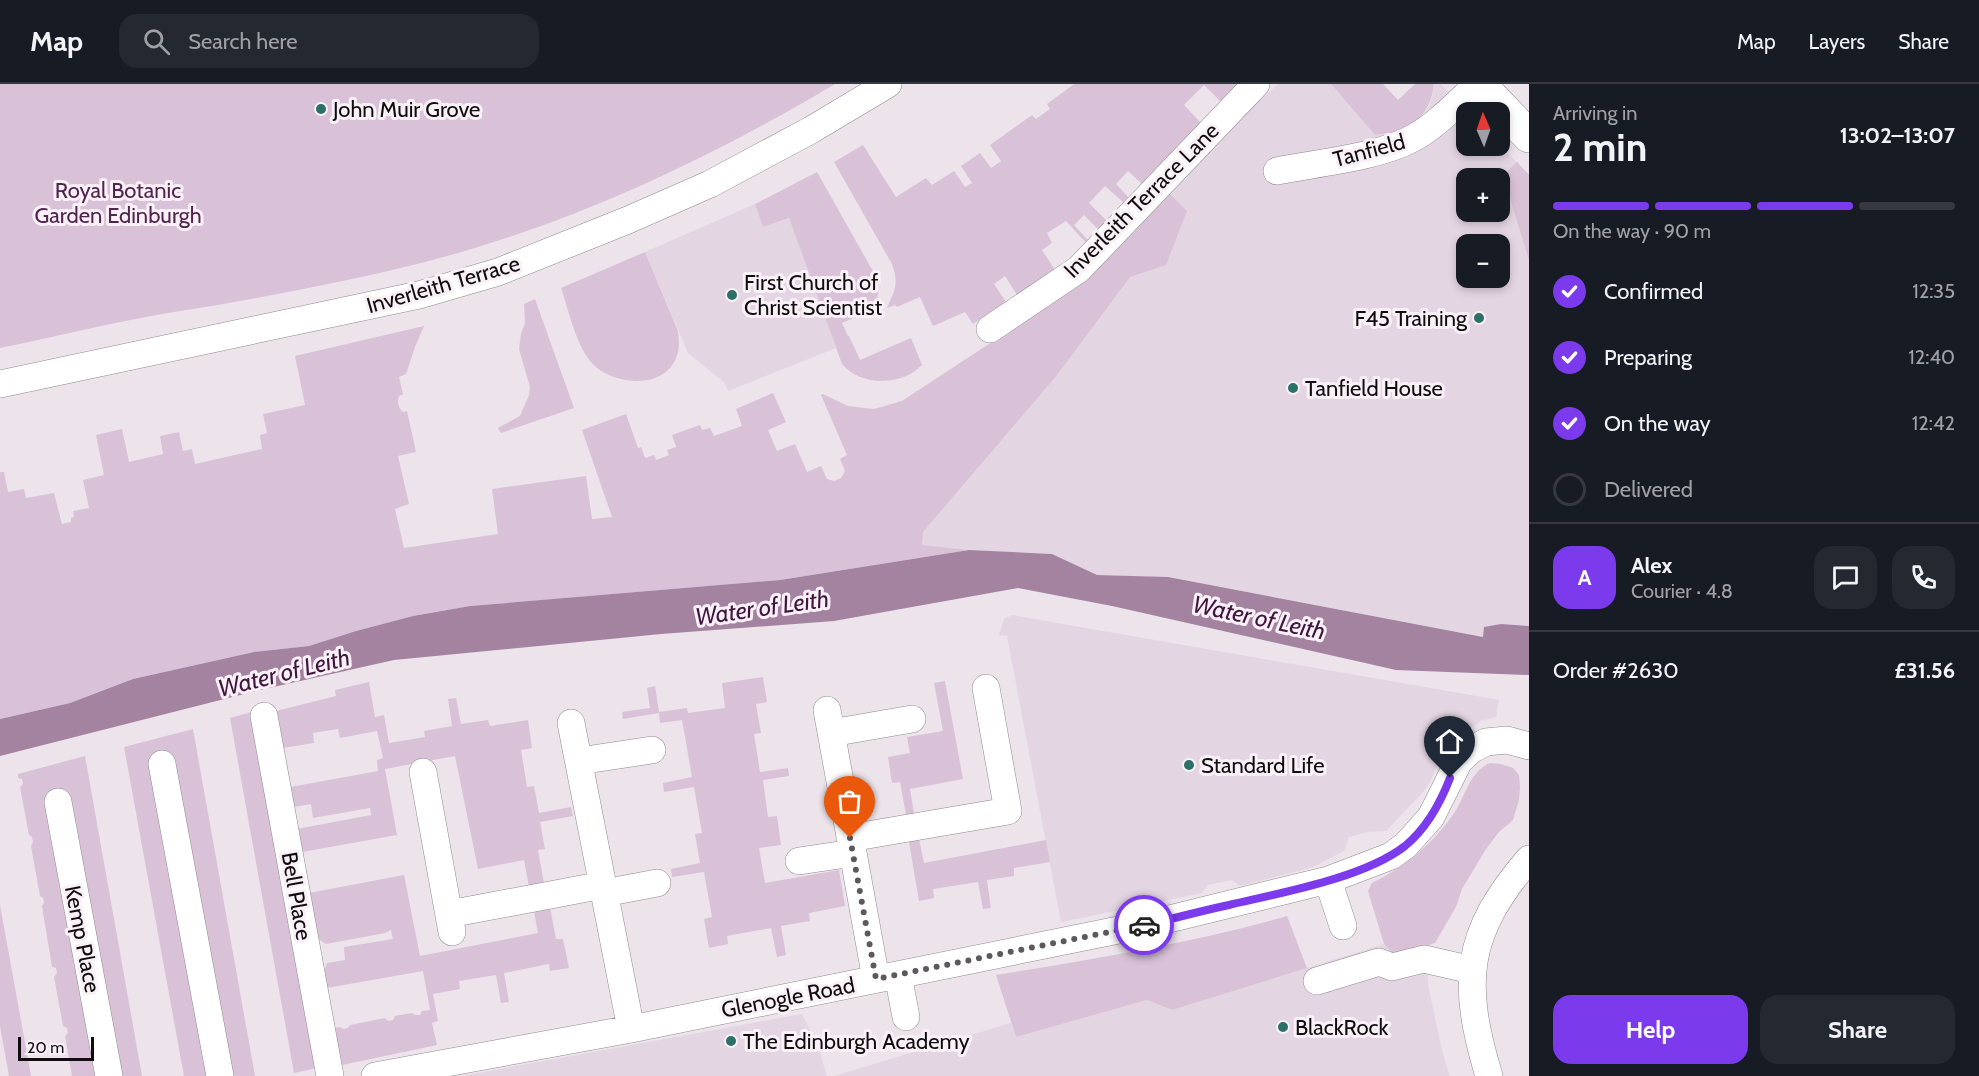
<!DOCTYPE html>
<meta charset="utf-8">
<style>
body{margin:0;font-family:Cabin,sans-serif;background:#242831;color:#f1f3f6;height:100vh;display:flex;flex-direction:column;font-size:22px;white-space:nowrap}
*{box-sizing:border-box;margin:0}
p{font-size:20px;color:#9ea1a6}
.icon{flex:none;width:33px;height:33px;fill:none;stroke:currentColor;stroke-width:2;stroke-linecap:round;stroke-linejoin:round}
.map{position:relative;flex:1;overflow:hidden}
.drawer{display:flex;flex-direction:column;background:#171b24;width:450px}
.drawer>*{flex:none}
.needle{width:39px;rotate:358deg}
.fabs{position:absolute;left:1456px;top:18px;display:grid;gap:12px}
.fabs a{display:grid;place-items:center;width:54px;height:54px;border-radius:12px;background:#171b24;box-shadow:0 3px 9px #0003;font-size:30px}
.scale{position:absolute;left:18px;bottom:15px;width:76px;box-sizing:border-box;padding-left:6px;border:3px solid #100d0f;border-top:0;font-size:16px;line-height:21px;white-space:nowrap;color:#100d0f;-webkit-text-stroke:4px #f9f0f8;paint-order:stroke}
.pin{position:absolute;display:grid;place-items:center;width:51px;height:51px;color:#fff;margin:-62px -26px;border-radius:50% 50% 50% 0;rotate:-45deg;box-shadow:0 0 6px #0007}
.pin .icon{rotate:45deg}
.courier{position:absolute;display:grid;place-items:center;width:60px;height:60px;margin:-30px;border:4px solid #7c3aed;border-radius:50%;background:#fff;color:#222;box-shadow:0 2px 8px #0007}
.headline em{font-style:normal;font-weight:700}
.headline div{display:flex;flex-direction:column-reverse}
.headline{display:flex;align-items:center;justify-content:space-between;height:102px;padding:0 24px}
h1{font-size:39px;font-weight:700;line-height:45px}
.bar{display:grid;grid-template-columns:repeat(4,1fr);gap:9px 6px;align-content:center;height:72px;padding:0 24px}
.bar i{height:8px;border-radius:4px;background:#363941}
.bar .active{background:#7c3aed}
.bar p{grid-column:span 4}
.line{display:flex;align-items:center;gap:15px;padding:0 24px;border-top:2px solid #363941}
.line div{flex:1}
.round{display:grid;place-items:center;flex:none;width:63px;height:63px;border-radius:18px;background:#242831}
ol{padding:0 24px;list-style:none}
li{display:flex;align-items:center;gap:18px;height:66px}
li p{margin-inline-start:auto}
li .icon{padding:6px;border-radius:50%;background:#7c3aed;color:#fff;stroke-width:4}
li:last-child{color:#9ea1a6}
li i{width:33px;height:33px;border:3px solid #363941;border-radius:50%}
.primary-button{display:flex;gap:12px;margin-top:auto;padding:12px 24px}
.primary-button a{flex:1;height:69px;border-radius:18px;background:#7c3aed;color:#fff;font-size:24px;font-weight:700;line-height:69px;text-align:center}
.primary-button a+a{background:#242831;color:#f1f3f6}
header{display:flex;align-items:center;gap:36px;box-sizing:border-box;height:84px;padding:0 30px;background:#171b24;border-bottom:2px solid #363941}
header strong{font-size:28px}
nav{display:flex;gap:33px;margin-inline-start:auto;font-size:21px}
.search{width:420px;height:54px;background:#242831;display:flex;align-items:center;gap:15px;box-sizing:border-box;padding:0 21px;border-radius:18px;color:#9ea1a6;font-size:22px}
main{display:flex;flex:1;min-height:0}
.map>svg:first-child{display:block}
.built{fill:#e4d5e2;fill-rule:evenodd}
.green{fill:#d9c2d7}
.water{fill:#a483a0}
.lines{fill:none;stroke-linecap:round;stroke-linejoin:round}
.minor-casing{stroke:#918990;stroke-width:28}
.major-casing{stroke:#918990;stroke-width:34}
.minor{stroke:#fff;stroke-width:27}
.major{stroke:#fff;stroke-width:33}
.done{stroke:#5d585c;stroke-width:6;stroke-dasharray:0 10.8}
.route{stroke:#7c3aed;stroke-width:8}
.poi-dot{fill:#2b7167;stroke:#f9f0f8;stroke-width:2}
.labels{text-anchor:middle;stroke-width:6;stroke-linejoin:round;paint-order:stroke}
.poi-label{font-size:22px;fill:#100d0f;stroke:#f9f0f8;text-anchor:start}
.street-label{font-size:22px;fill:#100d0f;stroke:#f9f0f8}
.park-label{font-size:22px;fill:#51254e;stroke:#f9f0f8}
.water-label{font-size:24px;font-style:italic;fill:#40163e;stroke:#f9f0f8}
</style>
<header>
<strong>Map</strong>
<div class="search"><svg class="icon" aria-label="search" viewBox="0 0 24 24"><circle cx="10" cy="10" r="6"/><path d="M15 15l6 6"/></svg>Search here</div>
<nav><a>Map</a><a>Layers</a><a>Share</a></nav>
</header>
<main>
<div class="map">
<svg width="1529" height="992" viewBox="0 0 1529 992">
<rect width="100%" height="100%" fill="#ece3eb"/>
<path class="built" d="M1278,0H1331L1375,51L1392,49L1417,37L1428,25L1433,11L1434,0H1441L1469,28H1467V62L1500,61L1529,91V542L1501,540L1483,553L1168,493L1097,491L1052,470L969,466L922,461V448L1007,248ZM1467,94H1500V128H1467ZM1467,160H1500V194H1467Z
M755,120L763,143L789,134L836,264L728,307L725,299L688,269L645,168Z
M1012,531L1499,616L1496,633L1481,637L1449,659L1438,677L1431,696L1423,708L1386,747L1368,748L1349,753L1344,767L1313,783L1240,802L1231,796L1208,801L1202,809L1061,838L1007,552L999,551L1004,535Z
M1384,860L1396,873L1427,888L1429,906L1443,971L1450,992H834L1011,939L1016,953L1147,916L1172,926Z
M802,930L818,963L827,992H462Z"/>
<path class="green" d="M0,0H835C706,77 567,142 421,179C362,194 300,206 240,217C208,223 177,227 146,233C97,242 49,254 0,264Z
M1074,0H1240L1222,19L1204,1L1184,21L1202,40L1142,100L1128,87L1116,100L1129,114L1124,119L1105,102L1089,119L1107,137L1099,146L1084,131L1074,141L1088,156L1087,160L1066,137L1047,149L1052,159L1042,166L1055,186L1017,211L1005,192L994,200L1006,218L973,240L965,228L933,242L920,213L897,223L895,221L887,224C895,206 899,200 892,180L834,78L863,61L896,113L926,94L932,101L954,87L965,103L972,99L961,82L980,69L991,84L1001,77L990,61L1032,31L1036,35L1050,25L1047,20Z
M1331,0H1383L1398,16L1415,0H1434C1430,35 1408,48 1375,51Z
M1517,78L1529,91V176L1503,91Z
M817,88L874,189C882,208 878,213 870,231L865,233L863,230L842,239L848,252H849L860,276L911,254L922,281C917,285 912,290 906,292C885,301 857,298 842,280L789,134L763,143L755,120Z
M1169,109L1187,127L1166,181L1130,193L1057,291L923,448L922,461L969,466L780,496L470,522L413,532L356,547L309,562L254,568L133,595L70,619L0,635V388H4L8,408L24,405L26,414L54,409L62,440L71,438V434L74,433L73,427L89,424L83,396L104,391L96,351L122,345L129,378L163,370L160,352L179,348L183,367L192,365L195,380L262,365L260,351L267,349L263,330L305,321L295,272L424,242L415,263L406,290L399,293L403,310L399,312C397,317 398,324 403,328L407,327L416,368L398,372L409,420L395,425L404,464L498,450L492,405L586,392L592,435L612,433L582,346L626,330L638,364L641,363L645,374L654,371L656,376L669,371L667,366L676,363L672,351L700,341L702,346L710,344L714,352L742,342L736,325L773,309L786,338L768,346L777,367L795,360L807,388L821,382L827,395L834,397L841,394L845,387L840,375L847,371L821,311L823,310L848,322L874,325L902,317L1007,248Z
M645,168L678,247C679,256 680,265 676,274C664,305 617,301 596,283C577,267 569,227 561,204Z
M535,215L574,324L501,349L498,344L520,332L529,311L530,303L519,265L521,250L525,239L524,220Z
M763,593L767,618L756,620L761,649L754,650L760,688L788,684L789,692L763,696L768,733L777,732L781,761L759,764L765,799L839,786L845,822L809,829L810,837L781,842L786,871L777,873L771,844L727,852L728,860L709,864L704,835L712,833L704,788L672,793L671,785L700,779L695,750L702,749L694,703L664,708L663,699L692,693L682,636L660,639L659,629L623,635L622,628L650,624L647,604L655,602L659,628L687,624L688,629L725,624L722,599Z
M945,597L963,695L910,705L915,735L907,736L900,698L892,699L888,673L910,669L907,653L943,647L934,599Z
M369,598L375,633L384,631L389,659L425,653L424,647L452,642L448,615L456,614L461,640L488,636L490,642L528,636L532,664L521,666L527,703L534,702L539,729L571,723L573,732L540,738L545,765L538,766L545,805L530,808L524,776L478,785L455,672L385,685L397,751L302,768L297,745L371,731L370,724L313,734L311,720L294,723L290,703L378,687L377,676L383,674L377,647L340,654L338,645L313,649L314,659L283,664L276,627L336,612L335,606Z
M252,628L317,984L294,989L230,634Z
M193,645L255,992H232L174,672L150,677L207,992H184L124,663Z
M85,672L142,992H72L65,952L68,949L67,944L63,942L54,893L57,889L56,884L52,883L42,822L44,819L43,814L40,812L31,762L33,758L32,753L29,751L20,703L23,700L22,695L18,694V690Z
M1490,679L1501,680L1513,684L1519,691L1520,703L1519,716L1513,736L1499,748L1486,765L1462,805L1456,823L1435,859L1396,873L1384,860L1368,807L1372,799C1403,784 1429,763 1450,735C1465,717 1467,689 1490,679Z
M918,750L924,779L1046,756L1050,778L1014,784V792L987,796L991,824L983,825L978,798L933,805L934,814L919,817L908,752Z
M404,791L420,872L538,849L533,822L549,818L556,855H563L569,884L550,887L549,880L504,889L509,918L501,919L496,891L459,897L460,905L433,910L438,937L432,939L437,961L342,981L334,944L340,943L343,945L348,944L350,941L385,934L388,937L393,936L395,932L412,929L415,931H420L422,927L430,926L423,887L327,904L324,888L327,879L345,876L344,863L393,855L391,846L385,849L326,860L317,854L309,809Z
M0,821L31,992H9L0,942Z
M1287,832L1307,884L1172,926L1147,916L1016,953L996,891C1094,875 1192,859 1287,832Z"/>
<path class="water" d="M969,466L1052,470L1097,491L1168,493L1483,553L1484,543L1501,540L1529,542V591L1396,586L1112,522L1018,504L834,537L661,550L394,576L260,606L0,672V635L70,619L133,595L254,568L309,562L356,547L413,532L470,522L780,496Z"/>
<g class="lines">
<g class="minor-casing">
<path id="minor" d="M1277,87C1317,79 1381,73 1415,53C1438,40 1458,18 1478,0
M990,245L1079,185L1256,0
M0,300L419,211L498,188L628,136L710,100L811,46L888,0
M827,626L876,895
M264,632L330,992
M571,639L631,945
M831,649L912,635
M579,677L652,666
M162,680L220,992
M423,688L452,848
M58,718L109,992
M850,754L1008,727L986,604
M799,777L853,769
M1328,796L1343,842
M604,809L657,799
M449,830L603,801
M898,891L906,933
M1317,897L1379,878L1392,883L1424,875L1472,886
M375,992L631,945L1153,839L1328,796L1391,772L1406,761L1431,733L1459,677L1471,666L1486,658L1507,656L1529,662
M1489,992C1461,899 1464,850 1529,775"/>
</g>
<g class="major-casing">
<path id="major" d="M1479,0L1529,52"/>
</g>
<use href="#minor" class="minor"/>
<use href="#major" class="major"/>
</g>
<g class="lines">
<path class="done" d="M850,754L876,895L1144,841"/>
<path class="route" d="M1144,841C1173,835 1200,827 1229,821C1280,809 1364,794 1405,762C1427,744 1440,720 1450,694"/>
</g>
<g class="poi-dot">
<circle cx="321" cy="25" r="6"/>
<circle cx="732" cy="211" r="6"/>
<circle cx="1479" cy="234" r="6"/>
<circle cx="1293" cy="304" r="6"/>
<circle cx="1189" cy="681" r="6"/>
<circle cx="1283" cy="943" r="6"/>
<circle cx="731" cy="957" r="6"/>
</g>
<g class="labels">
<g class="poi-label">
<text x="333" y="33">John Muir Grove</text>
<text x="744" y="206">First Church of<tspan x="744" dy="25">Christ Scientist</tspan></text>
<text x="1467" y="242" text-anchor="end">F45 Training</text>
<text x="1305" y="312">Tanfield House</text>
<text x="1201" y="689">Standard Life</text>
<text x="1295" y="951">BlackRock</text>
<text x="743" y="965">The Edinburgh Academy</text>
</g>
<g class="street-label">
<text transform="translate(1369 66) rotate(-15)" y="8">Tanfield</text>
<text transform="translate(1141 116) rotate(-45)" y="8">Inverleith Terrace Lane</text>
<text transform="translate(443 200) rotate(-16)" y="8">Inverleith Terrace</text>
<text transform="translate(297 812) rotate(80)" y="8">Bell Place</text>
<text transform="translate(83 855) rotate(79)" y="8">Kemp Place</text>
<text transform="translate(788 913) rotate(-11)" y="8">Glenogle Road</text>
</g>
<g class="park-label">
<text x="118" y="114">Royal Botanic<tspan x="118" dy="25">Garden Edinburgh</tspan></text>
</g>
<g class="water-label">
<text transform="translate(762 524) rotate(-8)" y="8">Water of Leith</text>
<text transform="translate(1259 534) rotate(12)" y="8">Water of Leith</text>
<text transform="translate(284 589) rotate(-14)" y="8">Water of Leith</text>
</g>
</g>
</svg>
<div class="fabs">
<a><svg class="needle" viewBox="-14 -14 28 28"><path d="M0-13l5 13h-10z" fill="#e53935"/><path d="M0 13l5-13h-10z" fill="#9ea1a6"/></svg></a>
<a>+</a>
<a>−</a>
</div>
<div class="scale">20 m</div>
<div class="pin" style="left:850px;top:754px;background:#ea580c"><svg class="icon" aria-label="bag" viewBox="0 0 24 24"><path d="M5 8h14l-1 12H6zM9 8a3 3 0 0 1 6 0"/></svg></div>
<div class="pin" style="left:1450px;top:694px;background:#1f2937"><svg class="icon" aria-label="home" viewBox="0 0 24 24"><path d="M3 11l9-7 9 7M6 9v11h12V9"/></svg></div>
<div class="courier" style="left:1144px;top:841px"><svg class="icon" aria-label="car" viewBox="0 0 24 24"><path d="M5 17H2v-5l4-1 3-4h7l3 4 3 1v5h-3M9 17h6M6 11h13"/><circle cx="7" cy="17" r="2"/><circle cx="17" cy="17" r="2"/></svg></div>
</div>
<section class="drawer">
<div class="headline"><div><h1>2 min</h1><p>Arriving in</p></div><em>13:02–13:07</em></div>
<div class="bar"><i class="active"></i><i class="active"></i><i class="active"></i><i></i><p>On the way · 90 m</p></div>
<ol>
<li><svg class="icon" aria-label="check" viewBox="0 0 24 24"><path d="M5 12l5 5 9-10"/></svg>Confirmed<p>12:35</p></li>
<li><svg class="icon" aria-label="check" viewBox="0 0 24 24"><path d="M5 12l5 5 9-10"/></svg>Preparing<p>12:40</p></li>
<li><svg class="icon" aria-label="check" viewBox="0 0 24 24"><path d="M5 12l5 5 9-10"/></svg>On the way<p>12:42</p></li>
<li><i></i>Delivered</li>
</ol>
<div class="line" style="height:108px"><b class="round" style="background:#7c3aed;color:#fff">A</b><div><b>Alex</b><p>Courier · 4.8</p></div><a class="round"><svg class="icon" aria-label="chat" viewBox="0 0 24 24"><path d="M4 5h16v11H9l-5 4z"/></svg></a><a class="round"><svg class="icon" aria-label="phone" viewBox="0 0 24 24"><path d="M5 4h4l2 5-3 2q2 4 5 5l2-3 5 2v4C11 20 4 13 5 4z"/></svg></a></div>
<div class="line" style="height:78px"><div>Order #2630</div><b>£31.56</b></div>
<div class="primary-button"><a>Help</a><a>Share</a></div>
</section>
</main>
